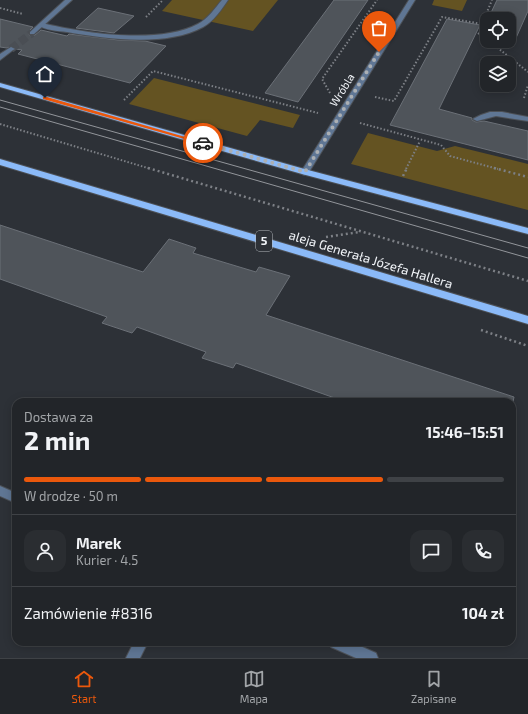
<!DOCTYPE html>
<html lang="pl">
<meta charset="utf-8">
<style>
body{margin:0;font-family:"Exo 2",sans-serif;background:#2a2d31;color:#f1f3f6;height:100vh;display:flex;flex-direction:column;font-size:15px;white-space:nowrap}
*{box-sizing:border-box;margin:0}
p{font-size:13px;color:#a2a5a8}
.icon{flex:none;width:22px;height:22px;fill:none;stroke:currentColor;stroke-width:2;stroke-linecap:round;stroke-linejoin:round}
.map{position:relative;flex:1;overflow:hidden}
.side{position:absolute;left:12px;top:398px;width:504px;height:248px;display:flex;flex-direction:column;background:#222529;border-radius:12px;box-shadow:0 2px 10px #0003,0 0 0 1px #3f4246}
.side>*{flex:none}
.buttons{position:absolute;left:480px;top:12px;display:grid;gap:8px}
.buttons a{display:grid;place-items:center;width:36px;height:36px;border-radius:8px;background:#222529;box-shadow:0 2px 10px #0003,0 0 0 1px #3f4246;font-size:20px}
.pin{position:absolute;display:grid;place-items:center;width:34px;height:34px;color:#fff;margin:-41px -17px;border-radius:50% 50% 50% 0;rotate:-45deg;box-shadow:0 0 4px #0007}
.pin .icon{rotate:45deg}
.courier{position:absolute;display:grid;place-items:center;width:40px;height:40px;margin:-20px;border:3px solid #ea580c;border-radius:50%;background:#fff;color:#222;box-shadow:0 1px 5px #0007}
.head em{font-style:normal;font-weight:700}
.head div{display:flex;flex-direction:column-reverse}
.head{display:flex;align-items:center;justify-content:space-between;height:68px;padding:0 12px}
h1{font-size:26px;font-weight:700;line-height:30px}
.bar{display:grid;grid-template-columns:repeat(4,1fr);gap:6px 4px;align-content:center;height:48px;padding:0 12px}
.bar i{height:5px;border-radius:3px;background:#3f4246}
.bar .active{background:#ea580c}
.bar p{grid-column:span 4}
.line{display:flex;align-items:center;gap:10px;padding:0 12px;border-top:1px solid #3f4246}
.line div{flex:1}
.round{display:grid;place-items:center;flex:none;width:42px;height:42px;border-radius:12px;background:#2a2d31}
.tabs{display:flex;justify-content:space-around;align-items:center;height:56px;border-top:1px solid #3f4246;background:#222529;font-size:11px;color:#a2a5a8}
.tabs a{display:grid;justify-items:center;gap:2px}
.tabs .active{color:#ea580c}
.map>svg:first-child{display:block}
.green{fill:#645322}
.building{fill:#4f545a;stroke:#6b7077}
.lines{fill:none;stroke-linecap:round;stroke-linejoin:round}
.minor-tunnel{stroke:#4a4e54;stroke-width:8;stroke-dasharray:8 3.5;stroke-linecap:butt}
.service-casing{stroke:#4c5056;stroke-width:2}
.minor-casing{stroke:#4c5056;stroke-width:2}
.primary-casing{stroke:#4c5056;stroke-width:2}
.path-far1{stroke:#7d8086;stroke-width:2;stroke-dasharray:1.5 2;stroke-linecap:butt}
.path{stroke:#7d8086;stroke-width:2.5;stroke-dasharray:2 3;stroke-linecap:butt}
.service{fill:#5f7694;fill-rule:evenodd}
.minor{fill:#5f7694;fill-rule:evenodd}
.primary{fill:#8bbaf8;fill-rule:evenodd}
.tram{stroke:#92959a;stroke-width:1}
.route{fill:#ea580c}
.done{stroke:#acb0b4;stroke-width:4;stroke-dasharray:0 7.2}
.labels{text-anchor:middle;stroke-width:3;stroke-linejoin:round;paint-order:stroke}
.far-street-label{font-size:11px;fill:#f1f4f8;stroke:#2d3137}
.shield{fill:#2d3137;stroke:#b6babe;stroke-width:1}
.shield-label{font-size:12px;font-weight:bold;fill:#f1f4f8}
.street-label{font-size:13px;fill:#f1f4f8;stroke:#2d3137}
</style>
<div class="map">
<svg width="528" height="658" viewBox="0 0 528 658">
<rect width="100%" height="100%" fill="#2d3137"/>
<path class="green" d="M172,0H278L253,31L162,11Z
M434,0H467L462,11L432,5Z
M154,78L300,115L293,128L260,120L247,136L129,104Z
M368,133L437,151L455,146L528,164V210L351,164Z"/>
<path class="building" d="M334,0H368L298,102L265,93Z
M497,0H528V11L516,38L509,36V19H488Z
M98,8L134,16L114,33L76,28Z
M0,19L33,27L28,32L30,36L35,35L41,30L67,36L69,34L118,40L145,41L166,46L130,83L18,54L22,50L16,49L12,46L7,48L0,47Z
M447,19L480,25L439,109L472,118V120L476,122L484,121L528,131V160L390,125Z
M0,225L143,272L169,239L196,248L193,253L256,272L259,267L290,276L266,315L514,397L513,402H346L236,363L233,368L202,358L206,352L137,327L132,333L102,323L107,317L0,279Z"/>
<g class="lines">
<path class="minor-tunnel" d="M11,49L32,33"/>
<g class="service-casing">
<path id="service" d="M222,0H228C222,9 213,22 203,27C166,47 107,39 67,32C58,31 44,30 38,25L41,23C84,33 158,45 198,24C208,19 215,8 222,0Z
M490,112H502L528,117V121L496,116L477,121L473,119L481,115Z
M0,486L16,493V503L0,496Z
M134,642H148L140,658H126Z
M329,642H351L376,653L378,658H356L331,647Z"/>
</g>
<g class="minor-casing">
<path id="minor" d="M65,0H72L34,34H30V32Z
M409,0H415L309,172L305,175L302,174L301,172Z
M11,47L15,49L13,50L0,60V54Z"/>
</g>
<g class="primary-casing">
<path id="primary" d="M0,83L308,170L528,228V234L302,174L0,87Z
M0,159L528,316V324L0,165Z"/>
</g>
<path class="path-far1" d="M0,8L23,14
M146,17L163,0
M478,33L487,40
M489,41L528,72
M330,93L322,79L377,0
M375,97L394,101L442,17L482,24L492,0
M524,98L528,85
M124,100L153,71L318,113
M360,123L441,145L450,156L498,169
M0,124L151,169
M406,169L420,141"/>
<path class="path" d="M148,168L528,281
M494,168L528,177
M403,176L407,168
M326,237L360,232
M481,330L528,346"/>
<use href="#service" class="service"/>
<use href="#minor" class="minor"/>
<use href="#primary" class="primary"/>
<path class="tram" d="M0,100L528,248
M0,107L528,258"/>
</g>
<path class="route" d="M43,97H47L206,143L202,144L43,99Z"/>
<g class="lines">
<path class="done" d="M203,143L305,172L379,52"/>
</g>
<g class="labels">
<g class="far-street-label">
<text transform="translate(342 90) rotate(-58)" y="4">Wróbla</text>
</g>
<rect class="shield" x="256" y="231" width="16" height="20" rx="3"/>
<g class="shield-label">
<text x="264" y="245">5</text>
</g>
<g class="street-label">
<text transform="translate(371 259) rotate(17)" y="5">aleja Generała Józefa Hallera</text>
</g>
</g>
</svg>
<div class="buttons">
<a><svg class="icon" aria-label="locate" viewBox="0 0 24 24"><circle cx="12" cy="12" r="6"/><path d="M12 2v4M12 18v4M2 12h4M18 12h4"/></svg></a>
<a><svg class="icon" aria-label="layers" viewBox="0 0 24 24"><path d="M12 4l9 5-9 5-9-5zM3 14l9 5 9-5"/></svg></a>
</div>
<div class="pin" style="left:379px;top:52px;background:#ea580c"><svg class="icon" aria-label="bag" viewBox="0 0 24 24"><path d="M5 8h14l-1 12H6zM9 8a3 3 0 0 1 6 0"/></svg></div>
<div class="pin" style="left:45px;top:98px;background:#1f2937"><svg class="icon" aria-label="home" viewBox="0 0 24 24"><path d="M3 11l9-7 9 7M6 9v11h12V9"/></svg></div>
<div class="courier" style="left:203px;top:143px"><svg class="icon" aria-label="car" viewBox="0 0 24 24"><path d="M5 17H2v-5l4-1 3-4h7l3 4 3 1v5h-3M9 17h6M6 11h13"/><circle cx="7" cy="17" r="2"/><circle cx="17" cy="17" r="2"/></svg></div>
<section class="side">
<div class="head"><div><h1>2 min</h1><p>Dostawa za</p></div><em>15:46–15:51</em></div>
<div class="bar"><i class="active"></i><i class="active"></i><i class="active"></i><i></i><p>W drodze · 50 m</p></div>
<div class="line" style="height:72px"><a class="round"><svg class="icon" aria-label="person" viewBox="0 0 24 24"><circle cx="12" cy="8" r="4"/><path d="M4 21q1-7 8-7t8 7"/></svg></a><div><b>Marek</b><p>Kurier · 4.5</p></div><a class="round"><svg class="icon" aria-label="chat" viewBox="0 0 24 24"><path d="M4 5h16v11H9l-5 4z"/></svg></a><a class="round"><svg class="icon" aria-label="phone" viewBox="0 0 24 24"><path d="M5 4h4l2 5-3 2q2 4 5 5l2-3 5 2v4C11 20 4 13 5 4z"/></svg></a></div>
<div class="line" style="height:52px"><div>Zamówienie #8316</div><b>104 zł</b></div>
</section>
</div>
<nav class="tabs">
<a class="active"><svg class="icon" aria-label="home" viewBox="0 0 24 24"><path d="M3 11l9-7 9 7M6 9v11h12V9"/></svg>Start</a>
<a><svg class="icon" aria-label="map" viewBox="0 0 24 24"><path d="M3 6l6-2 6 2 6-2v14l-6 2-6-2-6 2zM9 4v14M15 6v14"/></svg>Mapa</a>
<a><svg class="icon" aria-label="saved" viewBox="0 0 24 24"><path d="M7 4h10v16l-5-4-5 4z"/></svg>Zapisane</a>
</nav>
